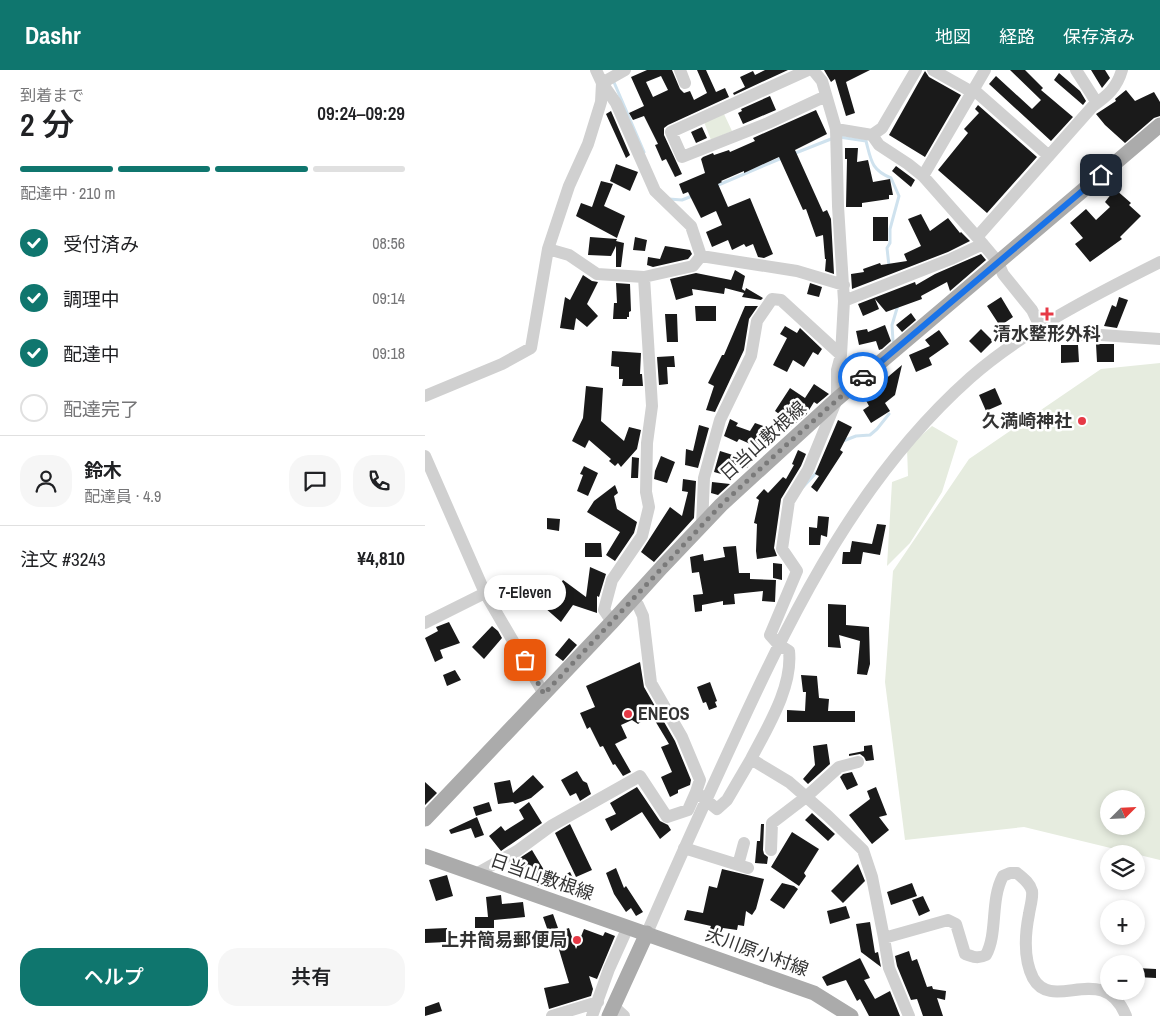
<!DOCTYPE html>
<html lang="ja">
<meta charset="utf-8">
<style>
body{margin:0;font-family:"Archivo Narrow","Noto Sans JP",sans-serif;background:#f6f6f6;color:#202124;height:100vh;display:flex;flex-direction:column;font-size:19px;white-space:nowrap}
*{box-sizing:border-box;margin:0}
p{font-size:16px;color:#757577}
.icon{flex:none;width:28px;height:28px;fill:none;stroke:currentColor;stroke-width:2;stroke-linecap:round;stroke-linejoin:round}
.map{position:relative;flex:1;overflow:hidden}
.sheet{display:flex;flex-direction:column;background:#fff;width:425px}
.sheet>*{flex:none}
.needle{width:32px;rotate:66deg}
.controls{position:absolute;left:675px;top:720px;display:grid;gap:10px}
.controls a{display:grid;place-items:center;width:45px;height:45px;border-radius:50%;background:#fff;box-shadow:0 2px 8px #0003;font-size:25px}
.pin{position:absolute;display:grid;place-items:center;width:42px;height:42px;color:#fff;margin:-21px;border-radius:10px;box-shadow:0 2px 8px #0006}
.courier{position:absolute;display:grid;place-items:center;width:50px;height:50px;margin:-25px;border:4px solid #1a73e8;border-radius:50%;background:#fff;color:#222;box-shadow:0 1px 6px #0007}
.bubble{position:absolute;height:35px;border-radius:18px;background:#fff;box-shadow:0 2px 8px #0003;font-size:16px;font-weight:600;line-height:35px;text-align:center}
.overview em{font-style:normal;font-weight:600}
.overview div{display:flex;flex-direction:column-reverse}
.overview{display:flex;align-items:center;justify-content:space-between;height:85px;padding:0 20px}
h1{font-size:32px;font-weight:600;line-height:38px}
.bar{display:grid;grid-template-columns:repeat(4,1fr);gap:8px 5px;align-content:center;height:60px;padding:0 20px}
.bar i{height:6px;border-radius:4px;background:#e0e0e0}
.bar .on{background:#0f766e}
.bar p{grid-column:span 4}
.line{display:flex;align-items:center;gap:12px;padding:0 20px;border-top:1px solid #e0e0e0}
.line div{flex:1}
.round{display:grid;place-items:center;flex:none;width:52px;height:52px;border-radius:20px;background:#f6f6f6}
ol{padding:0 20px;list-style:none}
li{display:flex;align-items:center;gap:15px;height:55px}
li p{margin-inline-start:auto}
li .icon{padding:5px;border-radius:50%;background:#0f766e;color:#fff;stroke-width:4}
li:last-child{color:#757577}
li i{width:28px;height:28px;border:2px solid #e0e0e0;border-radius:50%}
.cta{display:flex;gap:10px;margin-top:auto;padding:10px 20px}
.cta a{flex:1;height:58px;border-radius:20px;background:#0f766e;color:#fff;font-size:20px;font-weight:600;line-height:58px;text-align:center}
.cta a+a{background:#f6f6f6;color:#202124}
header{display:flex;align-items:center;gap:30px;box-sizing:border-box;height:70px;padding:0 25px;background:#0f766e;color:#fff}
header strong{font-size:24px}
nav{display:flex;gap:28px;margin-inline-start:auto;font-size:18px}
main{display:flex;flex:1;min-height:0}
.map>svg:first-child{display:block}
.green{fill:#e6ecdf;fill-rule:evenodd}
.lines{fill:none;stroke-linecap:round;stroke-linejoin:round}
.stream{stroke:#cfe2ee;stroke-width:3}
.building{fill:#1a1a1a;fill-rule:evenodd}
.minor{stroke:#d0d0d0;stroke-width:12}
.major{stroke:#ababab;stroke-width:15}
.done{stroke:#7a7a7a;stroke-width:5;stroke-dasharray:0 9}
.route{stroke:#1a73e8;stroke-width:6}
.poi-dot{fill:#e63946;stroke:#fff;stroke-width:2}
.labels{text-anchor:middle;stroke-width:5;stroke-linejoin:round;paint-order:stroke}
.poi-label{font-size:18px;font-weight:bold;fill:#333;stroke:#fff;text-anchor:end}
.street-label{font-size:18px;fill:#333;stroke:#fff}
</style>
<header>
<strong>Dashr</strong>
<nav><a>地図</a><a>経路</a><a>保存済み</a></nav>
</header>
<main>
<section class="sheet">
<div class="overview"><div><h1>2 分</h1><p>到着まで</p></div><em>09:24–09:29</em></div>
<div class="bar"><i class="on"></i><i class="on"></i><i class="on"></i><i></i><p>配達中 · 210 m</p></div>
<ol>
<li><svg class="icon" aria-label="check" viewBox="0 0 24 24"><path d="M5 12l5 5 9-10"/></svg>受付済み<p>08:56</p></li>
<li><svg class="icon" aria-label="check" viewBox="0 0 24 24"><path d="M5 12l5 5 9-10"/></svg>調理中<p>09:14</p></li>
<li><svg class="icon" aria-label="check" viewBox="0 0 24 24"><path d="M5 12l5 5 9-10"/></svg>配達中<p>09:18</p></li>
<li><i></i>配達完了</li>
</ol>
<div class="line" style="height:90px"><a class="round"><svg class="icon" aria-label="person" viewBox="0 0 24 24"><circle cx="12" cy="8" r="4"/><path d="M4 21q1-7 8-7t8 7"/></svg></a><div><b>鈴木</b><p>配達員 · 4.9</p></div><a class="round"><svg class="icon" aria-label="chat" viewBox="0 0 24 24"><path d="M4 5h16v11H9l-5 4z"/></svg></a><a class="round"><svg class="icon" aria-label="phone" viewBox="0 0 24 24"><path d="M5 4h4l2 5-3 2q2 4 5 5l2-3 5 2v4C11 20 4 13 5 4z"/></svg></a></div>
<div class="line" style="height:65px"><div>注文 #3243</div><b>¥4,810</b></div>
<div class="cta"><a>ヘルプ</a><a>共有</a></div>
</section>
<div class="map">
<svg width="735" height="946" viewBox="0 0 735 946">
<rect width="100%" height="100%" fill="#fff"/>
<path class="green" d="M299,44L307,61L286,70L279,52Z
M735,293V790L599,757L480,770L460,612L468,501L544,389L676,299ZM684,729H711V756H684Z
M507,356L533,371L517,422L485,473L462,496L467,412L483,406L482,378Z"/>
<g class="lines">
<path class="stream" d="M188,10L219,82
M414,67L441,71C446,90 446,100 466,108L474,126L465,159V173L462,178L464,196
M368,84L406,69
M291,116L357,88
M244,129L257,130L267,126
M468,271L467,255L473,235
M418,371L431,366L445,365L452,359L464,344
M378,417L392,402"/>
</g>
<path class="building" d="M222,0H247L255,19L259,23L265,21L269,30L282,23L272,0H281L291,22L300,18L304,27L243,55L239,58V65L257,104L250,107L241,89L237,91L230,75L233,74L219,46L208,50L204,43L219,36L206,7ZM236,6L243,20L228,27L221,12Z
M340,0H363L309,25L308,23L320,17L315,7L328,1L330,5Z
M399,0H445L421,12L430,43L421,46L410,9L406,12Z
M585,0H600L618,18L616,20L648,47L626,71L564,14L571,6L607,39L616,30Z
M666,0H680L685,8L677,18Z
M500,1L504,7L536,25L500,87L464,65Z
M634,3L655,21L661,31L658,35L629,10Z
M701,20L710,31L729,22L735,32V46L729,48L700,73L680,55L671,44L691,31L690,29Z
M345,26L351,40L318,54L313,43L317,41L316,39Z
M553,35L612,87L562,143L513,100L543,63L539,59L554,43L550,39Z
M391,40L402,64L370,80L398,142L402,140L406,149L409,204L400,201L401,189H400L398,165L391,167L381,139L378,140L354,87L319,103V101L296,111L297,112L293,114L303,137L325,128L348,184L339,188L333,187L328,174L321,177L319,174L307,180L303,170L287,177L281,162L297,155L291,141L276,148L263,122L258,124L254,114L280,103L276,89L278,87L288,83L289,85L304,80L305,82L330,71L328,68Z
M186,41L205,85L201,88L181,44Z
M277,57L282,68L271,73L266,62Z
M420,78H433L432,92L443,90L448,112L465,109L468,125H464V129L437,133V137H421L422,89H420Z
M191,94L213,102L205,121L185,111Z
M471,96L490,110L486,117L467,101Z
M176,111L188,114L179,136L200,146L192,168L151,146L156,133L167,137Z
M690,119L706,133L704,135L716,146L695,167L697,169L665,192L650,174L658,168L645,153L661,139L671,150L685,137L680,132Z
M496,144L505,161L523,148L535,163L536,162L545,171L523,182L427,219L426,204L439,202L438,199L455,193L456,195L482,191L479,184L496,176L483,149Z
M448,147H463V171H448Z
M165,167L192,169L191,171L199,173L196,197H191V176L186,186L163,185Z
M210,167L222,170L220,181L208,180Z
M240,176L265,180L267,184L263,189L228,197L222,195L223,187L235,189Z
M556,184L561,190L525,221L522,212L496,226L497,229L461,242L450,229L454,239L438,246L433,234L490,212L491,215L510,204Z
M310,200L320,206L317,219L320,221L321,218L338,228L336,230L317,227L319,223L300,218L299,224L267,219L268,225L251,230L245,209L271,203L306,210Z
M158,205L167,211L173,212L162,234L173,246L162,257L151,248L149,260L135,258L140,227L145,230Z
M191,213L205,214L206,241L204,242V247H202V249H188L189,233H192Z
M385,213L397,217L394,227L382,224Z
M576,227L588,247L575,256L562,236Z
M694,227L703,230L692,258L679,256L687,235L691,237Z
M270,236H291V251H271Z
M320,236H333L324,249L319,280L290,342L281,340L289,316L283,313L297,285H299Z
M486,243L491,250L477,262L471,255Z
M240,244H252L253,272H242Z
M460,255L466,271L457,279L454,280L451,271L434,275L431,261L442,259L443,262Z
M360,256L372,263L375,258L397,279L393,285L388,282L379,297L368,290L362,302L348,295L362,268L355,264Z
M556,259L568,271L556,283L544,271Z
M514,260L524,274L504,288L507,295L491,302L484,285L505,276L500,270Z
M671,274H689V292H672Z
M636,275H653L654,292L636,293Z
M187,281L216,283L215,304H217L218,316H197L198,309H194V297L186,296Z
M249,286L250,297H242L243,314L234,315L232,287Z
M477,295L470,325L460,333L465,341L446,353L438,340L444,336L438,325L451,317Z
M389,314L404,324L392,334L389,332L381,345L371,353L369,352L366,357L355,350L357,346L350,341L365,318L380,328Z
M161,316L178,318L176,351L199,371L204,357L216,360L212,379L196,397L193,393L190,396L184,391L186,389L164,370L160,378L147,371L158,348Z
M570,318L577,334L561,341L554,325Z
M305,349L313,353L311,356L325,361L330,353L349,360L339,380L314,369L312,372L299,366Z
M413,350L427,357L415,380L418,382L392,422L386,417L394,406L390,404Z
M274,355L284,358L273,398L260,395L261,379L268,381Z
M373,380L381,384L376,396L356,429L349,478L352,486L332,489L331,481L332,454L329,453L334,430L331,428L339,419L343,423L358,407L361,409L369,395L367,394Z
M295,381L327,391L322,398L311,394L307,407L289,402Z
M236,386L250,392L242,413L229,409L230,401Z
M207,387L214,388L213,408H206Z
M159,396L173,403L163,426L152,421L158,405L155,404Z
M258,409L271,411L269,448L229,492L216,482L245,437L257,446L263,422L257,421Z
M287,412L305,414L293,425L286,423Z
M190,415L193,423L189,426L192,439L212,452L209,463L190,491L181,485L195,462L162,442L169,431Z
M393,446L404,447L402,467L396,465L395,475H384V457L392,458Z
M122,448L135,449L134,461L122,459Z
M452,454L461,455L455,485L438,482L436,494H417L418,482H425L427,471L447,474Z
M160,473H176L177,487H160Z
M311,476L314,503H325V509L351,510L350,532L337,531L338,521L309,524L310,534L298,535V531L277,535V541L270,542L268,525L278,524L274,502L267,503L265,487L278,484L279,491L300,487L298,477Z
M348,493L357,494V510L348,508Z
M165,497L181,504L174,527L172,526V543L148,535L136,552L103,523L114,509L130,522L138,510L161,527Z
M82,518L98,529L93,537L77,526Z
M403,534L421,535V555L444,557L445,594L442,605L432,604L435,571L414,565L416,578L403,577Z
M24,552L35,573L15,580L18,588L10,592L0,568L13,561L11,557Z
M67,556L73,561L77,568L59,589L47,577Z
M144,568L152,575L138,591L130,585Z
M215,592L219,617L250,671L266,710L265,715L253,720V723L245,727L236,707L247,702L236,677L244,674L226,644L213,654L207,650L196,655L202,668L190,674L206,702L198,706L190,694L188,695L178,676L175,677L165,657L162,659L155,643L170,637L161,616Z
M30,600L36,610L22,616L18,605Z
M376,605L392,606L394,628L404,629L403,641H430V652H362V640L380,641L381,622H378Z
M285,612L292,631L290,632L292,637L284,640L281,632L278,633L272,617Z
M402,674L405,694L383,714L378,709L390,695L388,676Z
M447,675L449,690L441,691L439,687L435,684L424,686V684L439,681V676Z
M152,701L158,711L162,713L166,724L155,731L151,723L145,726L136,710Z
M427,702L433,715L422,720L415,707L418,704Z
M108,705L119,717L106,728L90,734L88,732L73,734L69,713L85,710L88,723Z
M0,712L12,723L0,735Z
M212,717L235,751L243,755L246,760L235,769L217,742L186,761L180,749L191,744L185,733Z
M451,717L462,745L454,747L464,760L447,774L424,745L445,729L442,721Z
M64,732L67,741L51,746L48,737Z
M104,732L117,753L76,781L64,766L76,756L80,761L99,749L94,740Z
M387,743L410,764L403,771L380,750Z
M52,747L59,765L50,768L46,758L26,764L24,760Z
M145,754L167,800L151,807L130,763Z
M336,754H339L338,780L339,784L343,787L342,794L330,793L332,771H335Z
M367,762L394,779L379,803L381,806L374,816L346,797Z
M107,780L125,810L113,816L104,800L102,801L98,794L91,798L87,793Z
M433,794L440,811L418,833L406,821Z
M191,798L199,818L201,816L218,842L211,846L206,838L201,842L189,824L181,803Z
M297,799L339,809L331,839L327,845L321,841L319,856L313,855L312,860L298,858L291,874L280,870L286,856L259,850L262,840L278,843L284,816L292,818Z
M145,802L154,820L144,825L139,815L132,819L128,811Z
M22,805L28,826L11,831L4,810Z
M357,813L369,816L373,819L359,839L345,830Z
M487,813L492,826L466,835L462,822Z
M76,825L77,834L98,832L100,847L69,850V858H50V847H63L61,827Z
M498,826L505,841L494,846L487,830Z
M421,836L425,848L405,854L402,841Z
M128,844L133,858L123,861L118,847Z
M445,852L450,883L453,882L456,897L436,882L431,854Z
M22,858V872L0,873V859Z
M144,858L151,879L159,859L178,866L180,862L190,866L172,909L164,906L168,919L166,926L124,939L119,918L144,913L129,863Z
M484,881L487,891L492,889L502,917L507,916L508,919L521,921L520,930L512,928L518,946H498L492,929L486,930L472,896L470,886Z
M435,888L445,908L439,910L450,929L465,921L475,946H444L435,929L432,931L421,910L402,916L397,907Z
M711,898L731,899V908L711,907Z
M14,932L17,941L0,946V937Z"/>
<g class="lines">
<path class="minor" d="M171,0L177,13L191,33L230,121L266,156L276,186
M255,0L260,13
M383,0L246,62L257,87L343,53L401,26
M388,0L397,11L411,59L413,136L419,231L416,285L412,300V329L383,400L364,431L357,479L372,501L345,565L353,574L364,581C368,617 342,658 326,689L364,712L403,746L438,780L447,807L459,868L464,898L484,946
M508,0L547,22
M651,0L672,33
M177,13L200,0
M549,20L624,86
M411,59L447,65L457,58L491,0
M447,65L454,75L483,94L498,106L552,167L573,192L578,204L607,240L619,265H676L735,269
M498,106L560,0
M552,167L668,36C682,26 692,18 697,0
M123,179L144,185L172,204L219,207L268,196L276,186L372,201L419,215
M419,231L526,189L558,174
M0,326L77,294L106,278L123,179L144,116L163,74L176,32L177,13
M0,386L60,523L119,624
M277,456L279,408L295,350L326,286L332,251L347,229L356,230L416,285
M208,530L213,535L218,546L226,613L257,667L275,710L271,722
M187,552L179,540L187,510L217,466L224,437L221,422L222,373L227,336L219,207
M0,553L60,523
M259,778L323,798
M346,780L347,753L381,727L414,697L433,692
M313,795L319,773
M51,804L92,781L126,756L215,706L242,747L263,740L271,722L292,739L302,730L326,689
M222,863C251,796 281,730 312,663C372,533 436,405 545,308C598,261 671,224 735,192
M459,868L523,850L531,854L540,884C548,887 553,889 561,885C573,863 565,830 578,806L585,803H592C598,808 605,813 607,821C608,828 605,837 604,844C600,864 598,888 608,908C628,944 678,890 701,946
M188,936L199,946
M127,946L173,932
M167,946L184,899L203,857"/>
<path class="major" d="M0,749L187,552L237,497L296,435L412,329L735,55
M0,786L389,923L426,946
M184,946L222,863"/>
</g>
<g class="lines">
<path class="done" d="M100,590L119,624L296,435L360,376L438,307"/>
<path class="route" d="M438,307L676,105"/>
</g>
<g class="poi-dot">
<path d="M619.5 236.5h5v5h5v5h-5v5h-5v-5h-5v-5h5z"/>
<circle cx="657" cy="351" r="5"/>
<circle cx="203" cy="644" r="5"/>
<circle cx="152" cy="870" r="5"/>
</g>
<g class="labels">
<g class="poi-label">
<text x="622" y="270" text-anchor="middle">清水整形外科</text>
<text x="647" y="357">久満崎神社</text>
<text x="213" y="650" text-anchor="start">ENEOS</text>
<text x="142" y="876">上井簡易郵便局</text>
</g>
<g class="street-label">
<text transform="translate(338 371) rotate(-42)" y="6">日当山敷根線</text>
<text transform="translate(117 807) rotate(19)" y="6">日当山敷根線</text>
<text transform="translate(332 882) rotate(20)" y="6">大川原小村線</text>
</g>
</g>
</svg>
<div class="controls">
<a><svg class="needle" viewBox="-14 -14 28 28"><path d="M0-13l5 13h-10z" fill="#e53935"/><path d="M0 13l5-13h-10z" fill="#757577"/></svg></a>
<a><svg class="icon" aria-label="layers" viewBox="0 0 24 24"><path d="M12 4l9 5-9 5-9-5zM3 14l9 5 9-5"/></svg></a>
<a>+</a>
<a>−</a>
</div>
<div class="pin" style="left:100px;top:590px;background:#ea580c"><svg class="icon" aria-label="bag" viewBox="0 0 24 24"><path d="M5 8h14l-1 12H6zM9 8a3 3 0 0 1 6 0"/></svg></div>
<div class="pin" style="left:676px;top:105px;background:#1f2937"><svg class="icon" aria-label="home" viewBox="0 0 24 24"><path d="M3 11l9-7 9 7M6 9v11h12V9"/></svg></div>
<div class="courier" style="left:438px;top:307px"><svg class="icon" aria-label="car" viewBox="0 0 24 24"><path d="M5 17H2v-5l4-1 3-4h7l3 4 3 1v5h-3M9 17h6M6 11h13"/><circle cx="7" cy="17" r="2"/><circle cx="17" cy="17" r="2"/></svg></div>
<div class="bubble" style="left:59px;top:505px;width:82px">7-Eleven</div>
</div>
</main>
